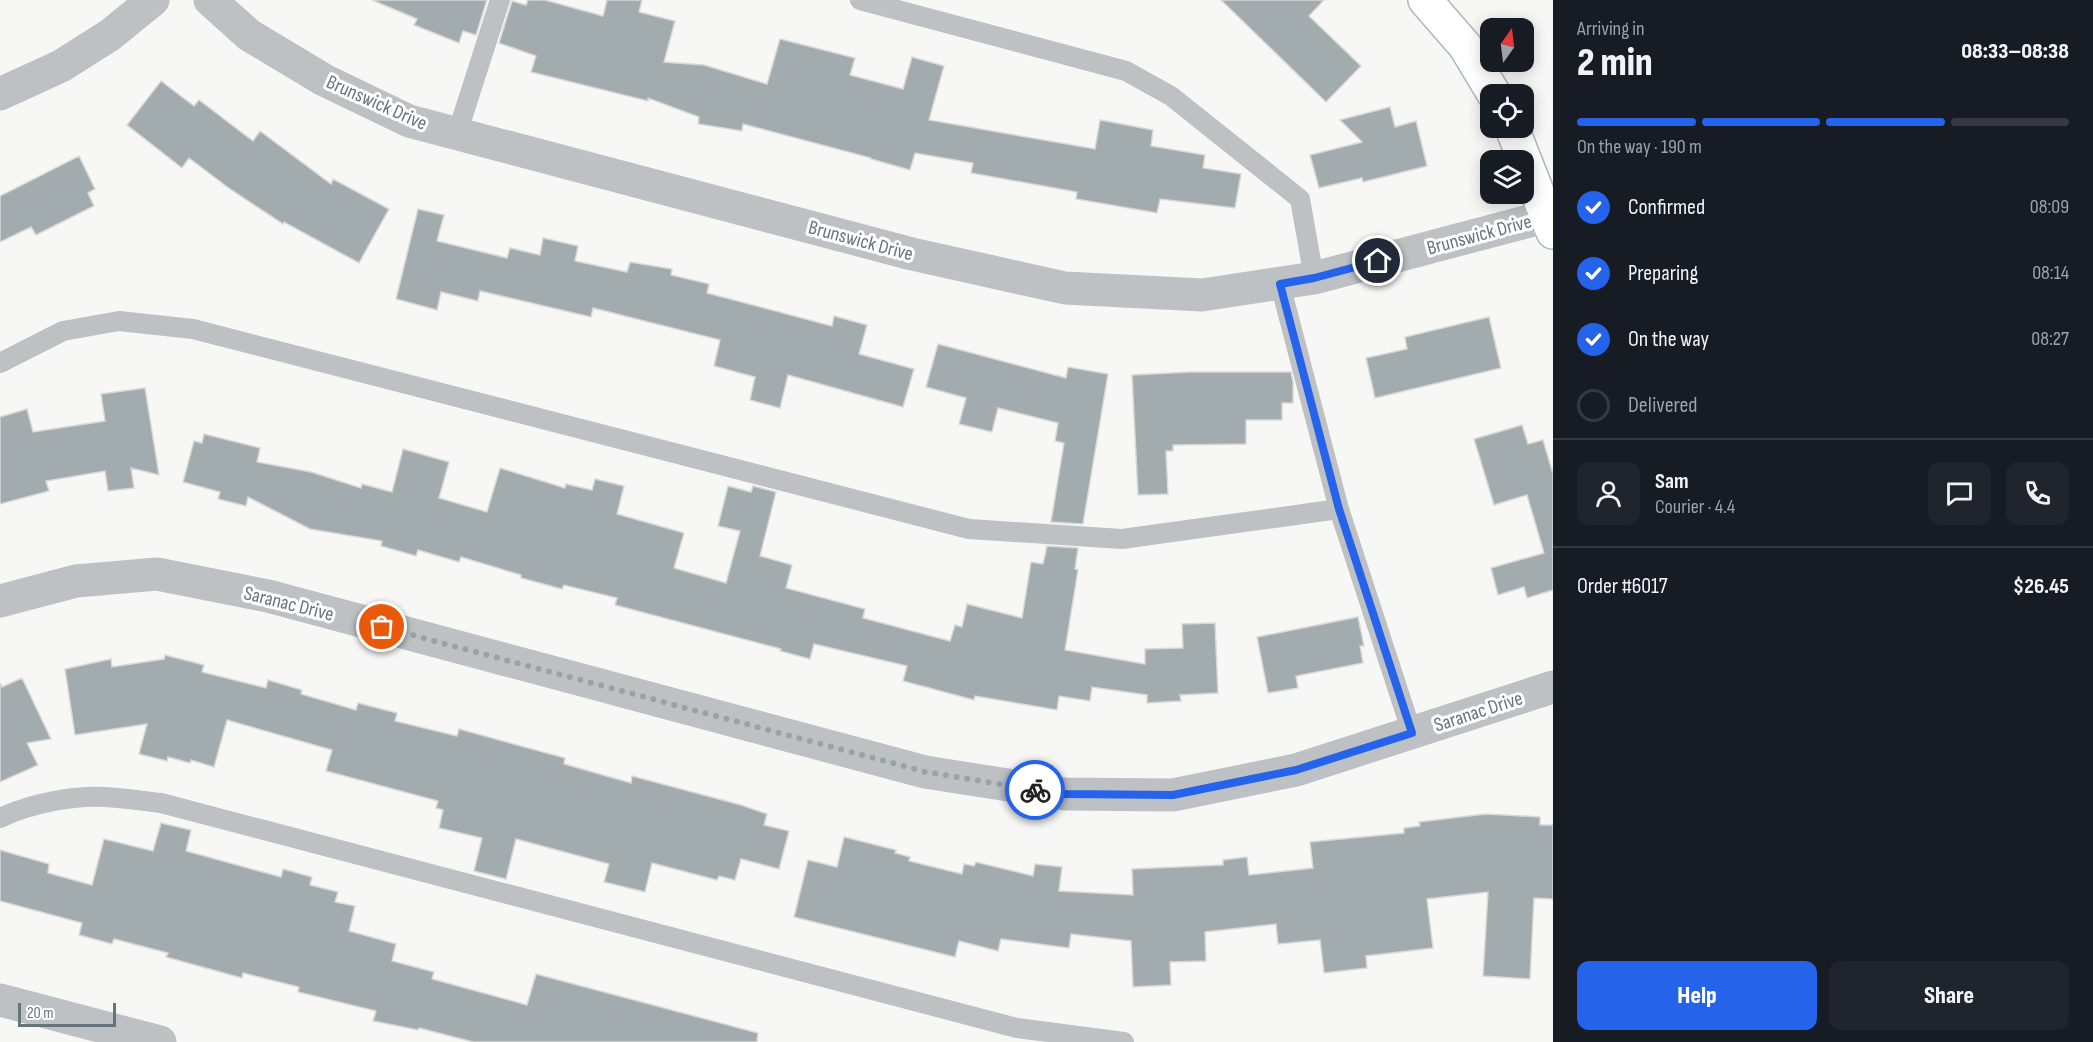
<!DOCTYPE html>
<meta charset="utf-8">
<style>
body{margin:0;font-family:"Sofia Sans Condensed",sans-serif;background:#20242c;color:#f1f3f6;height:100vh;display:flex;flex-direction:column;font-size:22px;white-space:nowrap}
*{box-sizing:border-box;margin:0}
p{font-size:20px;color:#9ea1a6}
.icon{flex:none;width:33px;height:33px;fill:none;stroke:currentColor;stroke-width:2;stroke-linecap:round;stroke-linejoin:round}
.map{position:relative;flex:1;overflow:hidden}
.side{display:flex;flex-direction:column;background:#171b24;width:540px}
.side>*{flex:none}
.needle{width:39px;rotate:14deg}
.controls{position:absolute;left:1480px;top:18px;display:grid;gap:12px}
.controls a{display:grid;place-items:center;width:54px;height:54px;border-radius:12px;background:#171b24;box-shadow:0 3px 15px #0003;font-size:30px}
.scale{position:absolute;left:18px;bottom:15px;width:98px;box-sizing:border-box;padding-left:6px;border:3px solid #66757c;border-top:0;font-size:16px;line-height:21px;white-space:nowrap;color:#66757c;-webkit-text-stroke:4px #fff;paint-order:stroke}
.pin{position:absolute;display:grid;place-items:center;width:51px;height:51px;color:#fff;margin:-26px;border:3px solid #fff;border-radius:50%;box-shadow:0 2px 6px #0007}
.courier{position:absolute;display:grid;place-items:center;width:60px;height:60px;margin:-30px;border:4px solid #2563eb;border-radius:50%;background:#fff;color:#222;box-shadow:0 2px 8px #0007}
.head em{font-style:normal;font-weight:800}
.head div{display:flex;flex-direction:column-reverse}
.head{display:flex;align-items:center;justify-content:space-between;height:102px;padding:0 24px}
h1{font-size:39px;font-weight:800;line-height:45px}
.bar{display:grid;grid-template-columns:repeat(4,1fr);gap:9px 6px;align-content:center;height:72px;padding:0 24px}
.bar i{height:8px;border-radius:4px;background:#363941}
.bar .current{background:#2563eb}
.bar p{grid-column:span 4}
.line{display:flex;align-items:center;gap:15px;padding:0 24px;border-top:2px solid #363941}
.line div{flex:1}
.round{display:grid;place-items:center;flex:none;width:63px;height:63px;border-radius:12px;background:#20242c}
ol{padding:0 24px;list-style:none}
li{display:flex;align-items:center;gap:18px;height:66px}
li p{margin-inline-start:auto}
li .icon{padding:6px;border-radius:50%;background:#2563eb;color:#fff;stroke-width:4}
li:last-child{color:#9ea1a6}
li i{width:33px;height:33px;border:3px solid #363941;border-radius:50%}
.action{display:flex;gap:12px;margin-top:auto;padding:12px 24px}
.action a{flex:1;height:69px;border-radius:12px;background:#2563eb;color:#fff;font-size:24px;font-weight:800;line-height:69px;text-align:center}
.action a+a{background:#20242c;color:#f1f3f6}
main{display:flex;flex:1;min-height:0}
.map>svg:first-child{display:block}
.building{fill:#a2acaf;stroke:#d9d8d7;stroke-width:1.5}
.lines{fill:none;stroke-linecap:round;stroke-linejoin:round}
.secondary-casing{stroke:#afb6b9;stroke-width:36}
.lane{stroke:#bdc1c4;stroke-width:20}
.street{stroke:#bdc1c4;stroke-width:33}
.secondary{stroke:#fff;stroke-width:33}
.done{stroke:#99a2a6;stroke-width:6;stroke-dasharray:0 10.8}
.route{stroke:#2563eb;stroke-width:8}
.labels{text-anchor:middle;stroke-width:6;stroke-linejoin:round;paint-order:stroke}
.street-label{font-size:20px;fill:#66757c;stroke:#fff}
</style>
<main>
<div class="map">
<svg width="1553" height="1042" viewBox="0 0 1553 1042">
<rect width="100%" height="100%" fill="#f7f7f5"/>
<path class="building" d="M372,0H487L476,35L463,31L459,43L414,25L417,19Z
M528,0H545L603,16L607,0H642L639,12L675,21L664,62L704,65L767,84L780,39L855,58L850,75L903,89L912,57L944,66L929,120L1095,149L1100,120L1153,130L1151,146L1205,155L1203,168L1241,174L1235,208L1160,199L1157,213L1076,199L1077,192L971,173L973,163L915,153L910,170L871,159V158L743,124L742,131L698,124L699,117L648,98V101L531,72L536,56L499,43L512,1L526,5Z
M1221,0H1324L1309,16L1361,66L1326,102Z
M161,81L194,106L199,100L253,141L260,131L331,184L333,179L389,209L359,263L284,222L283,224L230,189L189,158L182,168L127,125Z
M1390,107L1395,127L1416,121L1427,166L1363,182L1362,178L1319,188L1310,155L1362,142L1340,120Z
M79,156L95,189L88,193L94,206L36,235L31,227L0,242V196Z
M418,209L444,215L437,241L507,258L510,248L540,255L543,238L578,246L575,261L627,272L630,262L672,269L671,275L709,284L707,293L832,326L834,316L867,325L859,354L914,369L903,407L788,375L780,408L750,400L755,377L714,366L720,340L593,308L591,317L480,291L478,301L441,292L437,310L396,299Z
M1489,317L1501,368L1375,398L1366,358L1407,349L1405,337Z
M938,344L1066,378L1068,367L1108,374L1083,524L1051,522L1064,443L1055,441L1058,423L998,408L992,432L959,424L966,398L926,387Z
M1191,372H1291L1293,382V403H1282V420H1246V444L1173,445V451H1166L1168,494L1138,495L1132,375Z
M145,388L159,475L131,468L134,488L108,491L105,471L46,481L49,491L0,504V417L27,409L33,432L105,421L101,394Z
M1522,425L1528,444L1543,440L1553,474V590L1527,598L1524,587L1498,595L1491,568L1544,553L1527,495L1494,505L1474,439Z
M204,434L260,448L257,462L311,472L361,488L362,484L392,492L403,449L449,462L439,498L487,512L500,468L565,488L566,484L592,490L595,479L624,486L617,514L684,533L674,568L726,583L740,531L718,526L728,486L751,492L753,486L776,492L760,556L792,565L786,588L865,609L863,618L950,641L955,625L962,627L967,604L1022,618L1031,562L1043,564L1047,546L1078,548L1075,569L1078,570L1065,650L1145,664V649L1183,648L1182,624L1215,623L1218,693L1180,695L1181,701L1147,703V695L1092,687L1090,701L1059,696L1057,710L975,696L974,700L903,681L907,666L814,644L810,659L780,651L781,649L615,605L617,598L564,585L562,589L521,578V575L461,557L459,562L418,550L416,556L381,546L382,541L310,529L248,497L246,506L218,499L220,492L183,482L194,441L202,443Z
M1358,617L1364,646H1360L1363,663L1296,676L1298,688L1268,693L1257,637Z
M165,655L204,665L202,672L266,688L268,680L302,690L301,694L356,710L358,703L397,713L395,721L457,736L459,729L565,758L564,764L631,783L632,776L741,805L767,814L764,825L789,831L779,869L741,859L735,880L719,876L717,880L652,863L645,892L604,882L609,864L516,839L506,879L474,871L482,838L439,828L443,810L436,808L438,801L326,771L332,750L227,720L214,767L191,760L190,763L168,757L167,761L139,754L147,724L75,735L65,669L111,659L112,667L164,659Z
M22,678L51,739L27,743L38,765L0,782V683L2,687Z
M1486,814L1540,817V825H1553V899L1534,898L1530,979L1483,976L1488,892L1427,899L1433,948L1366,956L1367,968L1324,973L1320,940L1278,944L1276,924L1205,932L1206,961L1170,962L1171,985L1133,987L1131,941L1071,934L1069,948L1001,939L998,951L959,941L955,957L794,917L808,860L837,867L844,837L896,850L895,853L910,857L909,861L962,874L964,864L974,866L976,862L1033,876L1035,864L1062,867L1059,891L1133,895L1132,869L1223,865V860L1247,857L1249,875L1313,868L1310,842L1404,833V828L1420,826L1419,822Z
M161,823L191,830L186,851L281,877L283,869L312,877L310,885L338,892L335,902L355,906L349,931L396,944L392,961L434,972L432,979L527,1005L536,974L758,1033L757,1042H473L419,1028L418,1030L373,1021L376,1011L298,992L299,987L243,973L242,978L166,957L168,953L114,939L112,944L79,935L82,923L0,901V850L49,864L48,873L92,885L104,839L153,851Z"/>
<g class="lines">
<g class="secondary-casing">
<path id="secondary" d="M1425,0L1465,46L1494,94
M1512,128L1553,232"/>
</g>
<path class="lane" d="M860,0L1126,71L1171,96L1300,199L1314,278
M457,134L500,0
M0,363L63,331L119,321L193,329L969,529L1122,539L1339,509L1280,284
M1339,509L1412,733
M0,818C29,804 73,795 105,797C124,798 142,801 161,803L1017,1028L1124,1042"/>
<path class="street" d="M210,0L249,35L324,80L409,121L912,254L1065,288L1202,295L1314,278L1548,216
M0,94L61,66L110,35L153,0
M0,601L76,581L157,574L268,596L925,772L1065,794L1173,795L1296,770L1553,687
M0,1000L160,1042"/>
<use href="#secondary" class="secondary"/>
</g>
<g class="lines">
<path class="done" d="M382,627L926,772L1035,790"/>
<path class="route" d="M1035,790L1065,794L1173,795L1296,770L1412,733L1339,509L1280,284L1314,278L1378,261"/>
</g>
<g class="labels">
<g class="street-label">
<text transform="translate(377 102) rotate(24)" y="7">Brunswick Drive</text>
<text transform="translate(1479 234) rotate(-15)" y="7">Brunswick Drive</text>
<text transform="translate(861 240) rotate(15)" y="7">Brunswick Drive</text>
<text transform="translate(289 603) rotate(14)" y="7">Saranac Drive</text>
<text transform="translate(1478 711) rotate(-18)" y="7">Saranac Drive</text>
</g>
</g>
</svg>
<div class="controls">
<a><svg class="needle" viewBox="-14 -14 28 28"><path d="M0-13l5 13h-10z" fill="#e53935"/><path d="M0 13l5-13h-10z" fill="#9ea1a6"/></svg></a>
<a><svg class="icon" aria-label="locate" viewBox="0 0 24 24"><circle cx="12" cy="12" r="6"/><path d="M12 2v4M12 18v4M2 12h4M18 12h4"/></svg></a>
<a><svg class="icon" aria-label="layers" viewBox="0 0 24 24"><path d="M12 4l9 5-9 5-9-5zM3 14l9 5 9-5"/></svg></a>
</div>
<div class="scale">20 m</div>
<div class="pin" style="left:382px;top:627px;background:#ea580c"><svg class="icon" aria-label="bag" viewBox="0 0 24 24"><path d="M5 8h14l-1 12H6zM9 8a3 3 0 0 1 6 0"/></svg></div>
<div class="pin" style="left:1378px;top:261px;background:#1f2937"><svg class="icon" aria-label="home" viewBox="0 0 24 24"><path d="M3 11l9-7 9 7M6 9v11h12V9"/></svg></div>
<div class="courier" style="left:1035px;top:790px"><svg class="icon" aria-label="bike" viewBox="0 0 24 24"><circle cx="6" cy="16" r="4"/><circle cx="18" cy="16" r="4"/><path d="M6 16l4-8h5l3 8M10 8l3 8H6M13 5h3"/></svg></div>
</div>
<section class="side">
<div class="head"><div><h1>2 min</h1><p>Arriving in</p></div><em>08:33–08:38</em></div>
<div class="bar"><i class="current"></i><i class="current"></i><i class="current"></i><i></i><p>On the way · 190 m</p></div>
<ol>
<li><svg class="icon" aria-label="check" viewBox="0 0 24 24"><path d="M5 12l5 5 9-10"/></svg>Confirmed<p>08:09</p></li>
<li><svg class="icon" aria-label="check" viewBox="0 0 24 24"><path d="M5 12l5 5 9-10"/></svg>Preparing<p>08:14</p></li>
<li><svg class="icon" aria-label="check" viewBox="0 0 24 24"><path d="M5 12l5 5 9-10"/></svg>On the way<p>08:27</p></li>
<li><i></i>Delivered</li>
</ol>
<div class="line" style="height:108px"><a class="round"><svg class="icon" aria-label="person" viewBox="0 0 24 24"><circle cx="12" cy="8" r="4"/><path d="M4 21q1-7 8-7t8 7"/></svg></a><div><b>Sam</b><p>Courier · 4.4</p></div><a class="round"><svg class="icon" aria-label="chat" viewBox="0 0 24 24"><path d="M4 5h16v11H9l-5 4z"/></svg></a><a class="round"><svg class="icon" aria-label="phone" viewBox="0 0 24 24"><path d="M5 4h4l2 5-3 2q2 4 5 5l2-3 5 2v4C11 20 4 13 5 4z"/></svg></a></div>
<div class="line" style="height:78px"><div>Order #6017</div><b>$26.45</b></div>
<div class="action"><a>Help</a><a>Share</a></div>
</section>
</main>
